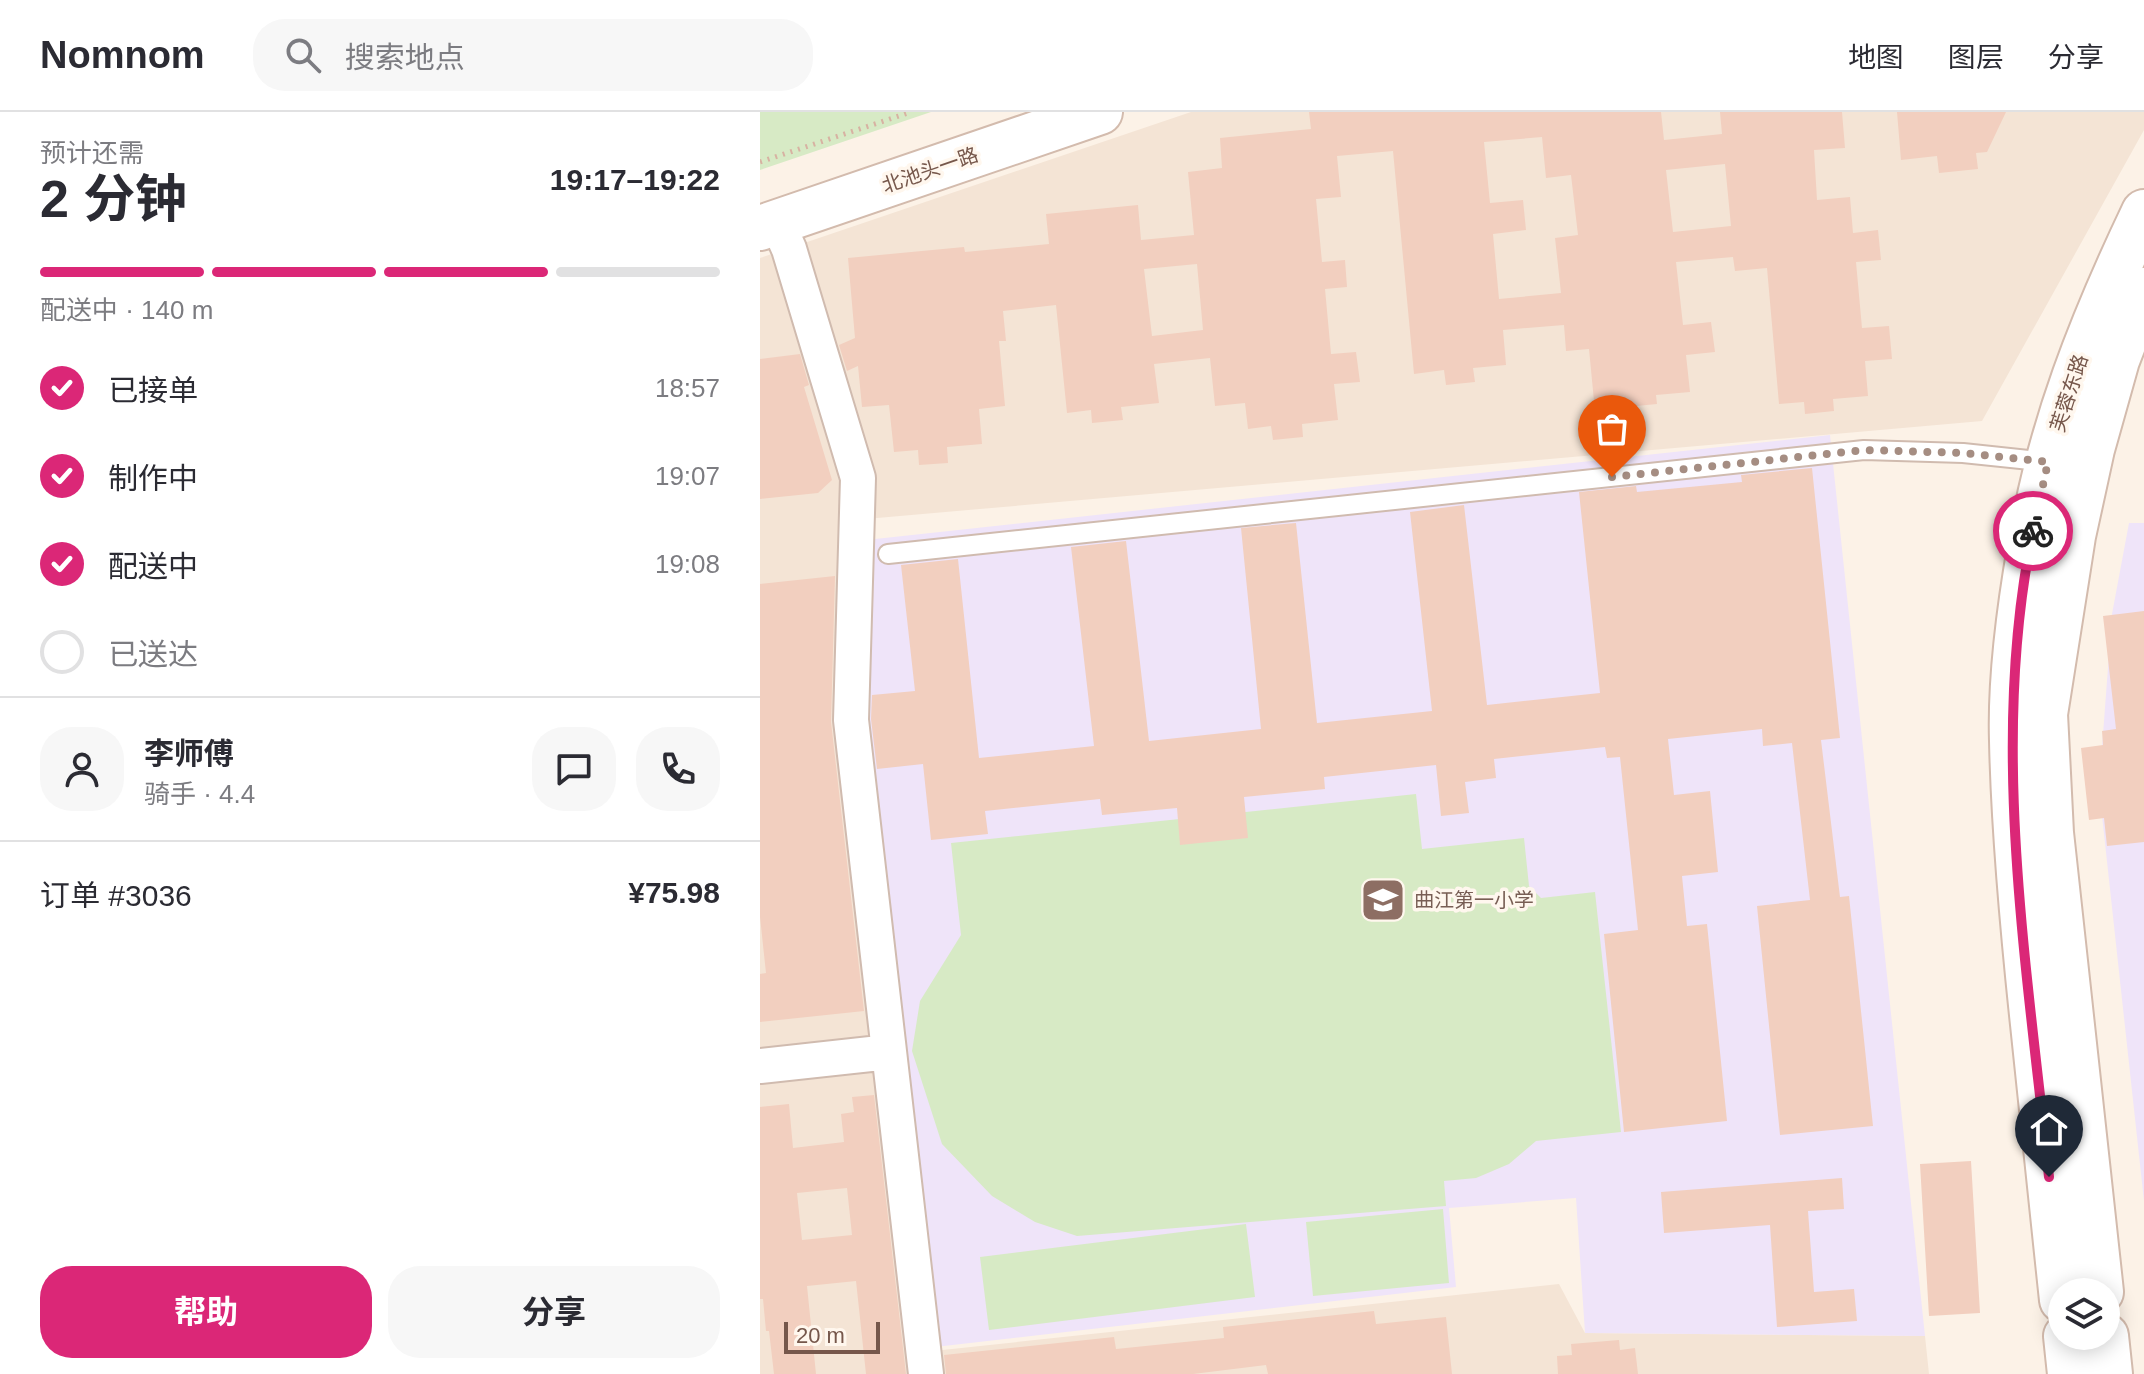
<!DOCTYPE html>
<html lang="zh">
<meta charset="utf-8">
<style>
body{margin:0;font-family:Arial,"Noto Sans SC",sans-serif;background:#f7f7f7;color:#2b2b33;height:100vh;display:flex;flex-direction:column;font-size:30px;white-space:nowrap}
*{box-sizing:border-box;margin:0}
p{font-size:26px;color:#7c7c81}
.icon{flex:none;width:44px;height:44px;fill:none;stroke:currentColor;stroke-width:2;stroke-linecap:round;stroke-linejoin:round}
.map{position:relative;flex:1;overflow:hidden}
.panel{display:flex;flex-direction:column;background:#fff;width:760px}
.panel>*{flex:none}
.fabs{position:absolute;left:1288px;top:1166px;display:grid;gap:16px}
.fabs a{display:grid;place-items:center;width:72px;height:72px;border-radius:50%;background:#fff;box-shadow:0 4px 20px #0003;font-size:40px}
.scale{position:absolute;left:24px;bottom:20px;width:96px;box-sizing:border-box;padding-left:8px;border:4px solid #76574b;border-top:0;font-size:22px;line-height:28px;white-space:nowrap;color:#76574b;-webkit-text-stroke:6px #fff7ee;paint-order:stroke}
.pin{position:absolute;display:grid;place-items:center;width:68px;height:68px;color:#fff;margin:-82px -34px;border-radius:50% 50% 50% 0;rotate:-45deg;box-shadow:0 0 8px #0007}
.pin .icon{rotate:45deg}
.courier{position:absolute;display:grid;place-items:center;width:80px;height:80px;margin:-40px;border:6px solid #db2777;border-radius:50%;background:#fff;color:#222;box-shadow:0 2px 10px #0007}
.head em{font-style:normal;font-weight:700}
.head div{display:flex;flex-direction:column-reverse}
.head{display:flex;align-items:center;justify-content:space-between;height:136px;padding:0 40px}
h1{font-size:52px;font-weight:700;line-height:60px}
.bar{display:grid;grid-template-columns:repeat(4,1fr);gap:12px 8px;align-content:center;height:96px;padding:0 40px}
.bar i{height:10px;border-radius:6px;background:#e1e1e2}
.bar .on{background:#db2777}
.bar p{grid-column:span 4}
.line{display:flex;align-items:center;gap:20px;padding:0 40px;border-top:2px solid #e1e1e2}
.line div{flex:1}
.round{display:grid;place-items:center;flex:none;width:84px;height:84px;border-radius:32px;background:#f7f7f7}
ol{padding:0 40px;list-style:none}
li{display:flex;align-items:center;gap:24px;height:88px}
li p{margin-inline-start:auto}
li .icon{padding:8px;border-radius:50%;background:#db2777;color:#fff;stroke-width:4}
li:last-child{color:#7c7c81}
li i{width:44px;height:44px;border:4px solid #e1e1e2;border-radius:50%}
.cta{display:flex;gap:16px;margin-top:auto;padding:16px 40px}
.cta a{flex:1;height:92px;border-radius:32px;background:#db2777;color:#fff;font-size:32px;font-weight:700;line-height:92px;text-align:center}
.cta a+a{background:#f7f7f7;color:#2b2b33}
header{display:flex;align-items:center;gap:48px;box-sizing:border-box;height:112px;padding:0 40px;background:#fff;border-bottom:2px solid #e1e1e2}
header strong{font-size:38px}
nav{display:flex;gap:44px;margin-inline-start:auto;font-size:28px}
.search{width:560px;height:72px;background:#f7f7f7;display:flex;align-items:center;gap:20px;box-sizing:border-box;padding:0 28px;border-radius:32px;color:#7c7c81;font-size:30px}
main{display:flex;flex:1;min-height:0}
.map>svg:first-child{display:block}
.residential{fill:#f4e4d5}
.education{fill:#efe4f9}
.green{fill:#d7eac5}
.building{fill:#f2cfbf;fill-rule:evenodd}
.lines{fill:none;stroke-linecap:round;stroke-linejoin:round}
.lane-casing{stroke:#d0bbaf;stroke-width:22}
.street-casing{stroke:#d0bbaf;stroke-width:38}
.secondary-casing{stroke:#d3bbad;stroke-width:48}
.path{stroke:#d7b2a2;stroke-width:5;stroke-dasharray:2 6;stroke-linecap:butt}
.lane{stroke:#fff;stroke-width:18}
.street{stroke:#fff;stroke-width:34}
.secondary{stroke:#fff;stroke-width:44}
.done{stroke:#a58d82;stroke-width:8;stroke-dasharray:0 14.4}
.route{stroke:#db2777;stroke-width:10}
.labels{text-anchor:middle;stroke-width:7;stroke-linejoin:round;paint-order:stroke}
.street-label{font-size:20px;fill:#76574b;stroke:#fff7ee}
.education-label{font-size:20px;fill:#785e54;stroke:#fff7ee;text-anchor:start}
</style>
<header>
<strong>Nomnom</strong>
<div class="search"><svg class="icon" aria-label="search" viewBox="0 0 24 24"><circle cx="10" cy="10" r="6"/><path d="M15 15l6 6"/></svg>搜索地点</div>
<nav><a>地图</a><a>图层</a><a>分享</a></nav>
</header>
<main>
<section class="panel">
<div class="head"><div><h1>2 分钟</h1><p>预计还需</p></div><em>19:17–19:22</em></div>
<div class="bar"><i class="on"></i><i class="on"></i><i class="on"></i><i></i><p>配送中 · 140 m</p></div>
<ol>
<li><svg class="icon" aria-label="check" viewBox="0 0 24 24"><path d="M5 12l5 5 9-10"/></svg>已接单<p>18:57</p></li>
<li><svg class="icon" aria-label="check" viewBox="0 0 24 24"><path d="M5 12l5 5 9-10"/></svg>制作中<p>19:07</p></li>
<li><svg class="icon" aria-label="check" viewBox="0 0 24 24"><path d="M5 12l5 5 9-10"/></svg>配送中<p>19:08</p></li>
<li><i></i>已送达</li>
</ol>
<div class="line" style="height:144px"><a class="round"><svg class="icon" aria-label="person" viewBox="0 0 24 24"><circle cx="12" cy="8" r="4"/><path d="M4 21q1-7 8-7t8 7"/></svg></a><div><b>李师傅</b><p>骑手 · 4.4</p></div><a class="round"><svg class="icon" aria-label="chat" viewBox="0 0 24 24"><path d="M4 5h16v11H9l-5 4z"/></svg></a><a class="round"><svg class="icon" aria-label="phone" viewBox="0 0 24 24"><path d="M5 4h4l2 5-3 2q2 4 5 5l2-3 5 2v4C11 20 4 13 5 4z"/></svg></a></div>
<div class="line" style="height:104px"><div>订单 #3036</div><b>¥75.98</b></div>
<div class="cta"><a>帮助</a><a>分享</a></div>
</section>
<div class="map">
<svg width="1384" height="1262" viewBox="0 0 1384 1262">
<rect width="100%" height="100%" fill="#fcf2e7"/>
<path class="residential" d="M431,0H1384V18L1222,309L83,409L173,1239L799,1172L825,1221L1165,1224L1169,1262H0V146Z"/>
<path class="education" d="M1070,323L1165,1224L825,1221L816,1086L689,1096L696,1175L175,1235L94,490L106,428Z
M1369,411H1384V1089L1339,676L1352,502Z"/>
<path class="green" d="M0,0H171L0,58Z
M656,682L662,737L764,726L769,774L781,786L835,780L861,1020L776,1029L749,1052L716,1066L684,1069L686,1094L317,1124L275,1110L232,1084L182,1032L152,939L160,889L201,823L191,731Z
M683,1097L689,1171L553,1184L546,1110Z
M486,1112L495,1185L229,1218L220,1145Z"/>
<path class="building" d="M549,0H901L904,28L962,22L960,0H1082L1085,36L1054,38L1057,88L1090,85L1093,121L1118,118L1121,148L1096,150L1102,216L1129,214L1132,247L1105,249L1108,284L1073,287L1074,299L1045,302L1044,290L1019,292L1007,156L975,159L973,145L916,150L923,213L951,210L955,240L926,243L930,280L896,283L897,292L866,295L865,286L834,289L829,237L806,239L804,213L743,218L746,253L713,256L715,270L686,273L684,258L654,262L633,39L577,44L581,85L556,87L562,150L585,148L587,175L565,177L571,242L596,240L600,270L574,272L578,308L542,312L543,325L513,328L511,314L488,317L485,291L455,294L450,246L394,252L399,291L361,295L363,308L332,311L331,298L307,301L296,193L243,199L246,229H239L245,294L219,297L222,332L187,335L188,351L159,353L158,338L134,340L129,293L102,295L98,254L87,259L79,233L95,226L88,146L204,135L205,140L289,132L286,102L378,93L381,128L434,123L428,60L462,56L460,26L551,17ZM782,25L786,66L811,63L818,123L795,126L801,181L739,187L733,122L766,118L763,88L730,91L724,30ZM965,52L971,114L913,120L906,58ZM437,152L443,218L392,224L384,157Z
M1137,0H1246L1227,40L1216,41L1218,57L1179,61L1177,44L1141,48Z
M40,242L49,273L44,275L72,368L58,381L0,387V247Z
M1052,356L1080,626L1061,628L1080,785L1089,784L1113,1014L1020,1023L997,794L1050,788L1032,631L1003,634L1002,617L908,627L914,683L950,679L958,760L922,764L927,814L947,812L967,1009L864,1020L844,822L878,818L860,645L847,646L845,635L734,647L736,666L705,670L709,701L681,704L676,653L564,665L565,677L484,685L488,726L420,733L417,696L342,703L340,687L225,699L228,722L171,728L163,652L117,657L111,607L112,583L155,579L141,453L198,447L219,646L334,634L311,435L366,429L389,629L501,617L481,416L536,411L557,611L672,599L650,400L704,393L727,593L840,581L819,380L876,374L877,380L982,370L981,363Z
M75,464L71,610L104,899L0,910V862L6,861L0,805V472Z
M1384,499V730L1347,734L1344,706L1329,708L1321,636L1343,633L1342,619L1356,617L1343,504Z
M114,983L146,1262H106L96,1169L47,1174L56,1262H14L9,1219H6L3,1187H0V995L29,992L33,1036L84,1030L81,1002L94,1000L92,985ZM87,1076L92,1123L42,1128L37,1081Z
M1211,1049L1220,1201L1169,1204L1160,1052Z
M1082,1066L1084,1097L1048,1099L1054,1180L1094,1177L1097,1209L1017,1215L1010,1113L904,1121L901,1080Z
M614,1199L616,1212L686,1205L692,1262H508L506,1253L433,1262H186L184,1243L354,1225L356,1237L464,1226L463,1215Z
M859,1228L860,1238L875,1236L878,1262H798L797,1244L812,1243L811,1232Z"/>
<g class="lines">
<g class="lane-casing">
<path id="lane" d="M128,442L1104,338L1203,341L1288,350"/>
</g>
<g class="street-casing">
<path id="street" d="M17,110L29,137L98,366L91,608L166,1262
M0,954L129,940"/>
</g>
<g class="secondary-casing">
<path id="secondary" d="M0,116L340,0
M1341,1180L1291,721L1285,602L1313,424L1332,337L1357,248L1384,178
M1302,1188C1292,1096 1283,1004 1273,912C1263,818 1254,723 1252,629C1250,565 1259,499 1270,436C1289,316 1332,209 1384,100
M1306,1224L1310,1262
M1346,1224L1350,1262"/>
</g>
<path class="path" d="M0,50L151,0"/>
<use href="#lane" class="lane"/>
<use href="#street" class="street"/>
<use href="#secondary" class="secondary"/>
</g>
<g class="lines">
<path class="done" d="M852,365L1104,338L1203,341L1288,350L1273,419"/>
<path class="route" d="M1273,419C1229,628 1267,854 1289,1065"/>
</g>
<defs>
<g id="school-square" transform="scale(2.3)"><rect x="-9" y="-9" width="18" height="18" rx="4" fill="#8d6e63" stroke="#fff7ee"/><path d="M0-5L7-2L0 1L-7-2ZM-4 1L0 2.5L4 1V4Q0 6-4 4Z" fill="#fff"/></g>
</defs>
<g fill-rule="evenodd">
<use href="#school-square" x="623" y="788"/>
</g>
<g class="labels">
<g class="street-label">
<text transform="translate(170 58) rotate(-19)" y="7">北池头一路</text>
<text transform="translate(1309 281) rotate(-72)" y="7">芙蓉东路</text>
</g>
<g class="education-label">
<text x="654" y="795">曲江第一小学</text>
</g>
</g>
</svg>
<div class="fabs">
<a><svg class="icon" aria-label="layers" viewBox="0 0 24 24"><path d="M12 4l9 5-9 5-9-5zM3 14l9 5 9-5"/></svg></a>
</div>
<div class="scale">20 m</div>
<div class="pin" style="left:852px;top:365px;background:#ea580c"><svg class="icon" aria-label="bag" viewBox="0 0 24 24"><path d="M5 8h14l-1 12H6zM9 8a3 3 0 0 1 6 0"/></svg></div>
<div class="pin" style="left:1289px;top:1065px;background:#1f2937"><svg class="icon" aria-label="home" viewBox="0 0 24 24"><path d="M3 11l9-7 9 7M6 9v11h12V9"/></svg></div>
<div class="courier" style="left:1273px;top:419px"><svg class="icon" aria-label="bike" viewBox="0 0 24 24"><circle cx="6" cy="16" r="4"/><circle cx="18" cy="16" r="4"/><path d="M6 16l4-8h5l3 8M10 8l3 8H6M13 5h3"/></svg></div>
</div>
</main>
